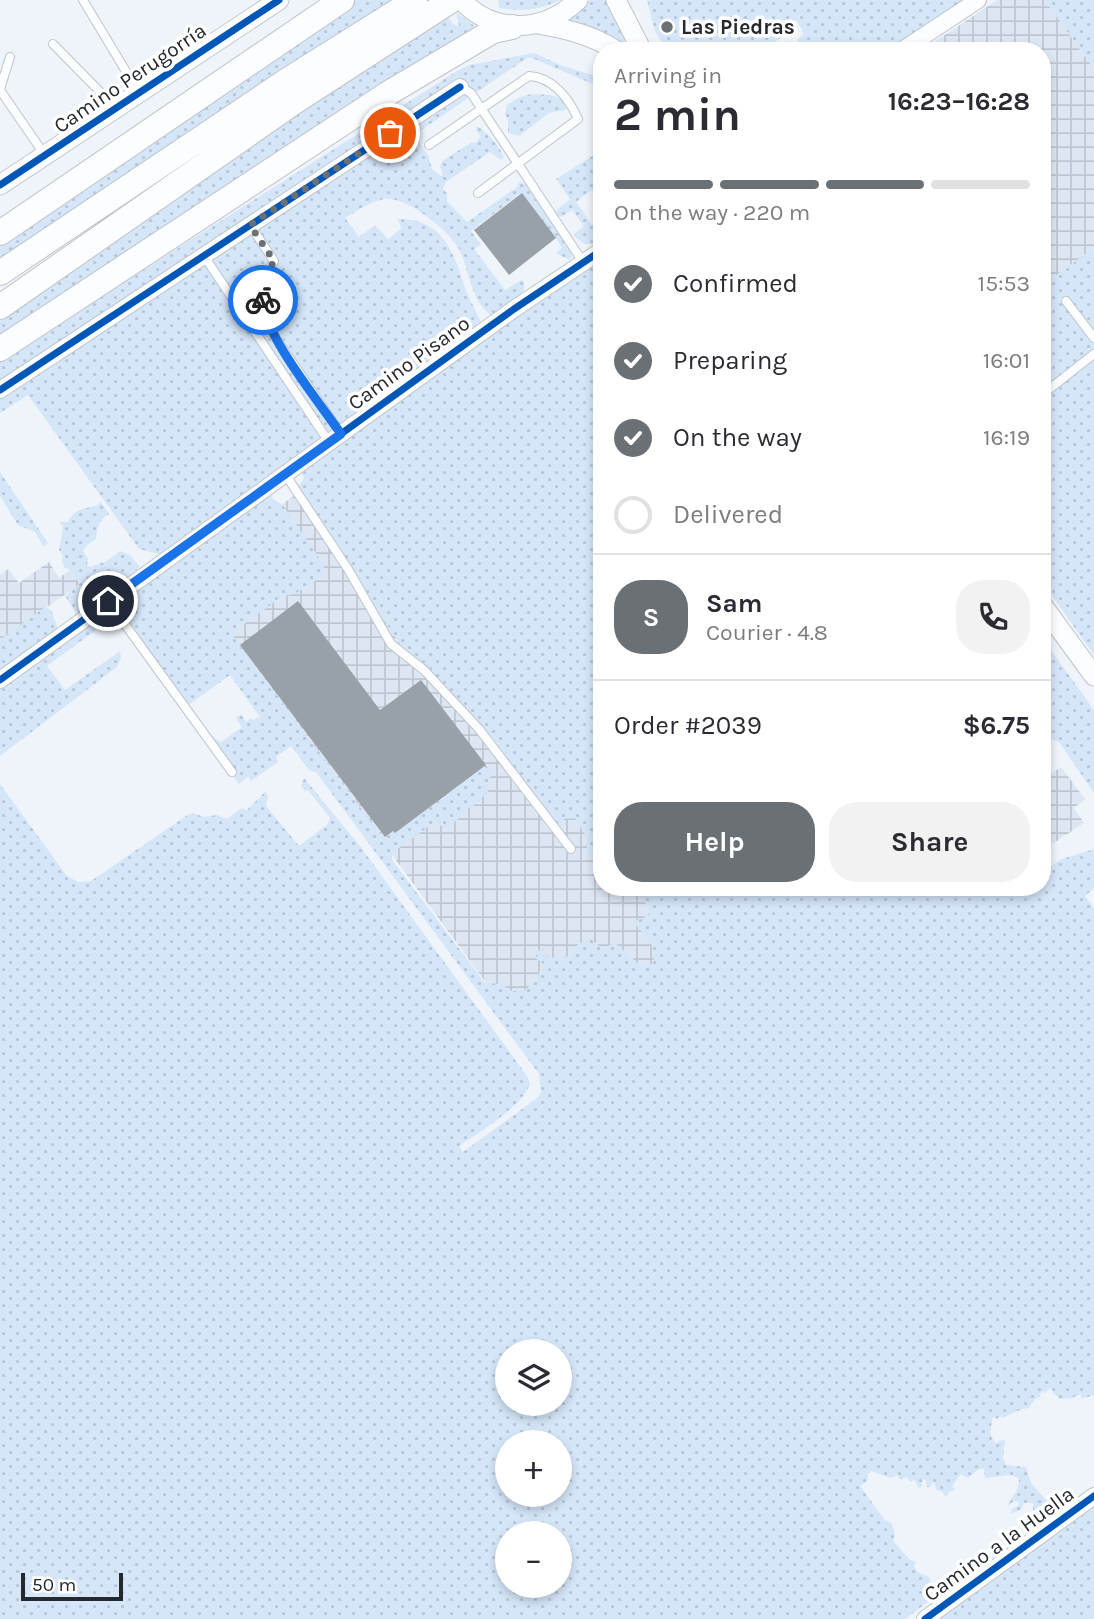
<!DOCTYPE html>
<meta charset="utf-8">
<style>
body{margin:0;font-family:Karla,sans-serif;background:#f2f2f3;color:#2b2b33;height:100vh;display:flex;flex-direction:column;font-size:26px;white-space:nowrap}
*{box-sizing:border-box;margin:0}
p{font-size:23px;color:#7c7c81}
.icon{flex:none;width:38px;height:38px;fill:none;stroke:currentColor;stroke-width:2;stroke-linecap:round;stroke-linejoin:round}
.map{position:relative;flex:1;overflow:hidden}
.details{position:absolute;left:593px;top:42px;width:458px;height:854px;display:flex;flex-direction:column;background:#fff;border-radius:28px;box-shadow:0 4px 10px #0003}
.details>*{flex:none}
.fabs{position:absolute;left:495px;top:1339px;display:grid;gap:14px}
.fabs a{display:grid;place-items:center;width:77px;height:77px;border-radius:50%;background:#fff;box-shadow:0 4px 10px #0003;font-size:35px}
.scale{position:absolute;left:21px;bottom:18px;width:102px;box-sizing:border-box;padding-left:7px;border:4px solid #25292d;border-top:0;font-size:19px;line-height:24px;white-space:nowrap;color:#25292d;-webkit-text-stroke:5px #fff;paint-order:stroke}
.pin{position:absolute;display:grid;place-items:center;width:60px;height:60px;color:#fff;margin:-30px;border:4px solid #fff;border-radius:50%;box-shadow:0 2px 7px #0007}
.courier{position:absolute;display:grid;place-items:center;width:70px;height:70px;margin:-35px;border:5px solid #1a73e8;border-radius:50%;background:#fff;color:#222;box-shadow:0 2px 9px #0007}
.headline em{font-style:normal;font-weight:700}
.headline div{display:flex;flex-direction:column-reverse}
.headline{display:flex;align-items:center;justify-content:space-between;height:119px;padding:0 21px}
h1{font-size:46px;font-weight:700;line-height:52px}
.bar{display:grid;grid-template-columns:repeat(4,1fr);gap:10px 7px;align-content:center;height:84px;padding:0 21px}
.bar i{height:9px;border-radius:5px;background:#e1e1e2}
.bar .current{background:#6b7075}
.bar p{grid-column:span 4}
.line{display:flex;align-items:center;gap:18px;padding:0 21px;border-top:2px solid #e1e1e2}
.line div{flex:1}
.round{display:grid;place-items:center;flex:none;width:74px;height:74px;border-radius:28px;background:#f2f2f3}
ol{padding:0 21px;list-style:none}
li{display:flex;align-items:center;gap:21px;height:77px}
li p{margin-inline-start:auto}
li .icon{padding:7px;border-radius:50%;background:#6b7075;color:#fff;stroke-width:4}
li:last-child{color:#7c7c81}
li i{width:38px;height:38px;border:4px solid #e1e1e2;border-radius:50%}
.button{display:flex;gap:14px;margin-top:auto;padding:14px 21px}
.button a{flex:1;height:80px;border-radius:28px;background:#6b7075;color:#fff;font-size:28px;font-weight:700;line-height:80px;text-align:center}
.button a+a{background:#f2f2f3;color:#2b2b33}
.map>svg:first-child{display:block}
.industrial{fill:url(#industrial-grid)}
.grass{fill:url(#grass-dots);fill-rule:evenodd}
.building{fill:#98a0a8}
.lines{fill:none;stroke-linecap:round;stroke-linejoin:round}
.service-casing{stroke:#c0c4c9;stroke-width:10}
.minor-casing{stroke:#c0c4c9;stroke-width:18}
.tertiary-casing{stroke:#c0c4c9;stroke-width:21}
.trunk-casing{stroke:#c0c4c9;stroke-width:26}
.service{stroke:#fcfdfe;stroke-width:8}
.minor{stroke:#fcfdfe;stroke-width:16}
.tertiary{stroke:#fcfdfe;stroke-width:19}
.trunk{stroke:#fcfdfe;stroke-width:24}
.cycleway-casing{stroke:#fff;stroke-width:11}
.cycleway{stroke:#0057b8;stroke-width:7}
.done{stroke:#6b7075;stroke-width:7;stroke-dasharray:0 12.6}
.route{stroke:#1a73e8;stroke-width:9}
.poi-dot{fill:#6b7075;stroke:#fff;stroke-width:2.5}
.labels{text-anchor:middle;stroke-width:7;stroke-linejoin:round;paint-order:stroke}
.poi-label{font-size:21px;font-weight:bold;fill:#25292d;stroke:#fff;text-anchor:start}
.street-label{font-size:21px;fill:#25292d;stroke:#fff}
</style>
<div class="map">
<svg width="1094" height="1619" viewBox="0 0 1094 1619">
<defs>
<pattern id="industrial-grid" width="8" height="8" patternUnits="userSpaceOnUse" patternTransform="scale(1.75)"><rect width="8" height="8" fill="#dde7f3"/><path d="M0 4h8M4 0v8" fill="none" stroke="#bec6d1"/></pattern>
<pattern id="grass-dots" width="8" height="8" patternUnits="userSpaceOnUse" patternTransform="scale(1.75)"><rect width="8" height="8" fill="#d5e6f9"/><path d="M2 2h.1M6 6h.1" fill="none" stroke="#b7c5d6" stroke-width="1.8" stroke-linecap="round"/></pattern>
</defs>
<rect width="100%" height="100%" fill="#eef4fa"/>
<path class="industrial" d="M997,0H1045L1094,69V248L1043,285V51H921Z
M343,460L602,813V887H656L712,963L556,1078L221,622L243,533Z
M49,562L59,578L70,570L80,584L0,640V575L8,569L19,583Z
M1043,767L1049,775L1061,767L1085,799L1074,808L1084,823L1043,850Z"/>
<path class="grass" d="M355,0H395L0,260V243Z
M498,0H560C540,10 522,12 499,8Z
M591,0H609L616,21L631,47L628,50C607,35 587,24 562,20Z
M647,0H972L895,51H805L797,40L804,33L796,20L782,30L785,35L762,51H667L655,31Z
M1045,0H1094V69Z
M456,12L480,30L0,341V321L147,214L446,14L454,25L459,26Z
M534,53L560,65L602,78V88L532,58H527L417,133L416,138L428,155L432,169L441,176L443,175L440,167L442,161L472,142L475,143L481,137L476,130L477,126C489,134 498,144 504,157L501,160L490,152L446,182L443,189L447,193V201L467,222L517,187L519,182L524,183L571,251L572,257L569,260L556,253L562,248L556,238L521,193L471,231L481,245L474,249L505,290L521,280L524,281V292L491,315C472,302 469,273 461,253C453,233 406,195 384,199C369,202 357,211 345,218L359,237L375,225L388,239L402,228L397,219C439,218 452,246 463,282C467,295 475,309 481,322L159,554L139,549L28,395L0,413V361L457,71L469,65Z
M531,94L551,95L566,101L568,105L565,110L549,113L519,136L508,133V120L505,114L507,105L518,98Z
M602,150V194L591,190L576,202L592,225L598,220L602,225V238L594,244H584L573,235L584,226L572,210L561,217L557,215L556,211L570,199L556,179Z
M1094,248V655L1043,583V285Z
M602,257V853L587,856V837L575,818L564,819L559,825L551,821L545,822L428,666L404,650L299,494L297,488L304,478L302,473L315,463L531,305Z
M0,472L48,543L44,547L35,532L18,525L0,496Z
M270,494L275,501L282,504L324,565L323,576L296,593L281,597L235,631L233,636L380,834L387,829L391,830L481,758L492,774L488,781V792L471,808H465L459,818L446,829L435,822L392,853V860L485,983L502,984L511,991H523L538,980L539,972L547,966L535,958L538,951L544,949L550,958L571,956L577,945L590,938L602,948L615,943L642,967L652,964C660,947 644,936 634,923L639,918H644L649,913L648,907L633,887H1043V871L1062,859L1094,849V888L1085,896L1094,908V1395L1081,1399V1394L1072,1398L1060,1399L1053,1393L1052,1389H1049L1045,1393L1041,1392L1040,1397L1035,1399L1029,1408L1022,1409L1002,1418L1000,1416L997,1419L993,1417C991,1428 987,1435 997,1444L998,1441L1005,1440L1003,1458L1006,1465L1026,1467L1031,1483L1046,1500L1059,1499L1067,1490L1076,1492L1040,1518L1039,1512H1033V1503H1024L1021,1510L1010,1514L1013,1508L1018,1506L1019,1502L1014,1501L1007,1506L1018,1488L1019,1478L1010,1475L985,1478L984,1469H979L968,1478L961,1474L952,1486L955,1490L949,1492L946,1497L941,1491L936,1490L934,1481L930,1487H927L926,1480L923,1479L921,1487L918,1488L915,1480L910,1482L907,1477L900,1480L897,1475L891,1478L871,1471L868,1474L867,1481L860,1486L884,1519L892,1524L895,1534L893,1541L909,1559L916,1562L914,1567L919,1573L929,1577L933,1591H935L936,1596L905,1619H0V784L67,876L78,882L91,881L186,816L193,813L204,817L217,815L226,819L242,808L247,810L266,791L268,798L266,806L299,846L328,824L330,818L308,790L305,791L301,786L304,778L360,846L527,1076L530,1083C525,1105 478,1133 459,1146L463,1152L537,1098L541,1092L539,1074L316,772L309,770L291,746L276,757L278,762L251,781L248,777L239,784L191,721L194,716L197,717L214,738L221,742L242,727L236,718L241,714L246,722L251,718L253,720L260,717L230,675L184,708L116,607L118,603ZM508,1351H560V1404H508ZM508,1442H560V1494H508ZM508,1533H560V1586H508Z
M100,501L109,514C98,520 97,528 96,539L87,545L83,551L88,559L87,565L90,567L107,561L120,551L130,555L140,567L82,613L75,611L65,596L80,583L70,570L64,567L62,561L63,556L59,550L63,528L60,522H68C74,508 87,508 99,505Z
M45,607L51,610L58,629L0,673V640Z
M95,620L100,627L47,666L65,690L120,651L121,658L117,667L0,756V690Z
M1043,639L1094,710V793L1059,742L1050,739L1043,743Z
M1094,1500V1619H932Z"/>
<path class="building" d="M522,193L556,238L509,275L474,230Z
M298,601L380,710L421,680L486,765L395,833L393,831L385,837L240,645Z"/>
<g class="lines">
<g class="service-casing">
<path id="service" d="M83,0L139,93
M53,44L115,107
M460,87L471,93L583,262
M0,89L10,57
M0,90L44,154
M429,145L529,76C552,77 569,98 578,119L478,193
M250,225L274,261L263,281V309L271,331L341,434
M204,256L329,442
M1066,301L1094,338
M1043,394L1094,354
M285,474L348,569L391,644L424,670L479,729L571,849
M108,601L232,772"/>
</g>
<g class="minor-casing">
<path id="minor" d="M901,51L978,0
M0,390L460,87
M0,680L514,309L602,250
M925,1619L1094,1496"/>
</g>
<g class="tertiary-casing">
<path id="tertiary" d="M461,0C494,35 544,33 578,0
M616,0L642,51
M538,24C567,29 592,35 617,51
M0,185L279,0
M1043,606L1094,676"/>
</g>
<g class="trunk-casing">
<path id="trunk" d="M0,233L342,0
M0,273L286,81L415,0
M0,307L296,101L452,0
M0,349L387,94L493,31L512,27"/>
</g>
<use href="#service" class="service"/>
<use href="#minor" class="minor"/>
<use href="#tertiary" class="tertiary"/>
<use href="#trunk" class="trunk"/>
<g class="cycleway-casing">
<path id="cycleway" d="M0,185L279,0
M0,390L460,87
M0,680L514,309L602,250
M925,1619L1094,1496"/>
</g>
<use href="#cycleway" class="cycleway"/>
</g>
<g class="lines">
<path class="done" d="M263,300V281L274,261L250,225L390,133"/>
<path class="route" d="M108,601L341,434C320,403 263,334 263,300"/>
</g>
<circle class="poi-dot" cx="667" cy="27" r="7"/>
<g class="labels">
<g class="poi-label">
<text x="681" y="34">Las Piedras</text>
</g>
<g class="street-label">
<text transform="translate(130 78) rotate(-34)" y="7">Camino Perugorría</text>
<text transform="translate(409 363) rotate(-36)" y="7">Camino Pisano</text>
<text transform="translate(999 1544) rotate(-36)" y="7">Camino a la Huella</text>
</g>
</g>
</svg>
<div class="fabs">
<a><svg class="icon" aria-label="layers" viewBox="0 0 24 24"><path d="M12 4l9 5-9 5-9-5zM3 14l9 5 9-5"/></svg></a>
<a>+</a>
<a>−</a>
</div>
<div class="scale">50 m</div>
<div class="pin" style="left:390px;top:133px;background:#ea580c"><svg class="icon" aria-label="bag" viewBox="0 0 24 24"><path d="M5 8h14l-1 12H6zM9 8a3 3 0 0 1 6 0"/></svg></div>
<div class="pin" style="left:108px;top:601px;background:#1f2937"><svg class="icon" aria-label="home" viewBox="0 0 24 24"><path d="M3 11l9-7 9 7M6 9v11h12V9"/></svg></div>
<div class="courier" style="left:263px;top:300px"><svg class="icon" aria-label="bike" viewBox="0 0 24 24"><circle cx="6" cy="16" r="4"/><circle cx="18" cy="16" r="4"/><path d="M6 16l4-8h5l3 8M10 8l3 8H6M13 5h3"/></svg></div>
<section class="details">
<div class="headline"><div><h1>2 min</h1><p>Arriving in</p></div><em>16:23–16:28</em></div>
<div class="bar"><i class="current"></i><i class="current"></i><i class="current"></i><i></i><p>On the way · 220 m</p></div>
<ol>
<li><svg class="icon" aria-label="check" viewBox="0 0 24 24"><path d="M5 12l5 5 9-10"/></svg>Confirmed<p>15:53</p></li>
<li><svg class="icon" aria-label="check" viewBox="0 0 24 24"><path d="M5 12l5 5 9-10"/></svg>Preparing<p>16:01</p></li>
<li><svg class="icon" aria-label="check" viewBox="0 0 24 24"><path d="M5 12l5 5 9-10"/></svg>On the way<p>16:19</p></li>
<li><i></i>Delivered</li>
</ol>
<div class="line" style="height:126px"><b class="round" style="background:#6b7075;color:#fff">S</b><div><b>Sam</b><p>Courier · 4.8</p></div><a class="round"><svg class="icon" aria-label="phone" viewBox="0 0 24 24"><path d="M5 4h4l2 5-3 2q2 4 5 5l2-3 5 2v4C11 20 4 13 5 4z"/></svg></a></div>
<div class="line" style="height:91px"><div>Order #2039</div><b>$6.75</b></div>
<div class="button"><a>Help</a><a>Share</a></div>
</section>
</div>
